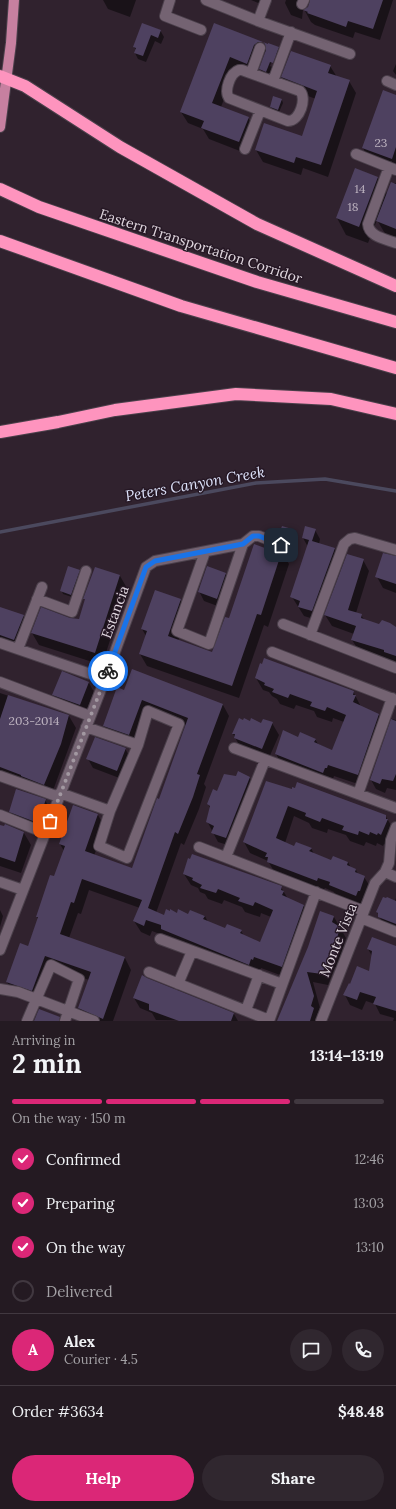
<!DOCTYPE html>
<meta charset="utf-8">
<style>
body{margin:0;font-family:Lora,serif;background:#30272f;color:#f1f3f6;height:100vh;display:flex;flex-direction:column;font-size:15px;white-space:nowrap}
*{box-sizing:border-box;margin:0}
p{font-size:13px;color:#a3a1a5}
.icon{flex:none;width:22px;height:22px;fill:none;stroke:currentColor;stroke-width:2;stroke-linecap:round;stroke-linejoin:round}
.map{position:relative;height:1021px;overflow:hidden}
.side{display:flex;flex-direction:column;background:#241a22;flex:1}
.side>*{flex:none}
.pin{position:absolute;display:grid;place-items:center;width:34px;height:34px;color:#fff;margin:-17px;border-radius:8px;box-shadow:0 2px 6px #0006}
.courier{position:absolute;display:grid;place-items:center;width:40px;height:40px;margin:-20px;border:3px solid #1a73e8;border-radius:50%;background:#fff;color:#222;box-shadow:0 1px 5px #0007}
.summary em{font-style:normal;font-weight:800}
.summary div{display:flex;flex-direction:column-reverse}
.summary{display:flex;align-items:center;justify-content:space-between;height:68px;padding:0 12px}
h1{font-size:26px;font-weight:800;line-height:30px}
.bar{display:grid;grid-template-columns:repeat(4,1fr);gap:6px 4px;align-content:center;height:48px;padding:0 12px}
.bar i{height:5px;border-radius:3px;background:#413840}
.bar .selected{background:#db2777}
.bar p{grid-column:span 4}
.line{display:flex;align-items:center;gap:10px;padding:0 12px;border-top:1px solid #413840}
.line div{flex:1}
.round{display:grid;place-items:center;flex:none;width:42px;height:42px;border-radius:21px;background:#30272f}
ol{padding:0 12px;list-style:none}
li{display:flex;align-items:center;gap:12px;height:44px}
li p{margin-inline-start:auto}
li .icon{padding:4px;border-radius:50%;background:#db2777;color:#fff;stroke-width:4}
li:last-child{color:#a3a1a5}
li i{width:22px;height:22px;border:2px solid #413840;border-radius:50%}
.button{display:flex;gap:8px;margin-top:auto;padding:8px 12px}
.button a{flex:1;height:46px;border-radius:24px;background:#db2777;color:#fff;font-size:16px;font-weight:800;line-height:46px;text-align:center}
.button a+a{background:#30272f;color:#f1f3f6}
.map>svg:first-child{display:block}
.shadow{fill:#0007;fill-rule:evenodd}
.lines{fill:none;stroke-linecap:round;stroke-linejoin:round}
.stream{stroke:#4b495e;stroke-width:3.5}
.building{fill:#4e4160}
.minor-casing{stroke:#4b404b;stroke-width:12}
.major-casing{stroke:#4b404b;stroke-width:12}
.highway-casing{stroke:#4b404b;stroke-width:14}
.minor{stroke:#746372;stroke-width:10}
.major{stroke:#c780a0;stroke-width:10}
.highway{stroke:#fe94be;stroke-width:12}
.done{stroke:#a298a1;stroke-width:4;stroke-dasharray:0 7.2}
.route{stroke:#1a73e8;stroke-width:5}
.labels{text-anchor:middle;stroke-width:3;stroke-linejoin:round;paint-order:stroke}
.number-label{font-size:12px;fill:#bcb2bf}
.street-label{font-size:14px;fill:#e0d7df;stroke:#261825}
.water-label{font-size:15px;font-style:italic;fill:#dce1f9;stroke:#261825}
</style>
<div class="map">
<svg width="396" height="1021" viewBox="0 0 396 1021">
<rect width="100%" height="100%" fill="#30222e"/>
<path class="shadow" d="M103,0H136L130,17L108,9Z
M251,0H270L268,7Z
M286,0H393L380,40L355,32L353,38L315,25L311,22L305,11L308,8L310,3L303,10L302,19L291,15L285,3Z
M215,24L268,45L278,47L285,59L267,80L260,69L267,51L260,57L254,75L236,68L221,107L248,118L255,129L245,153L209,139L203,129L188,123L181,112ZM275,54H277L272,67L270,66Z
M143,25L160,30L164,37L161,44L155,41L146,62L138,59L135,53L136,50L134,47Z
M396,64V75L393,71Z
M330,66L337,77L349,81L356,93L328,177L303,168L301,175L263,162L256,150L303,138L316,99L289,89L282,77Z
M396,96V173L372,164L363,148Z
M282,100L283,103L279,112L272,110L271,107Z
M356,169L378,178L387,194L394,183H396V241L387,237L377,220L368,243L346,235L337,218Z
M291,530L293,533L289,542L288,541L287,543L281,539L279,537Z
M315,530L320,539L319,544L335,549L340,558L317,620L304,616L292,597L308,547L303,538Z
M274,550L282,552L289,564L268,627L264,625L239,698L147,666L140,654L146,636L142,629L180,600L187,612L178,641L213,653L229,620Z
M396,557V593L383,588L377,577Z
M363,560L369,571L356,613L361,615L365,621L396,628V665L359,651L352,640L354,634L332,626L325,615Z
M96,568L120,576L127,588L102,665L39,645L32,633L70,619L79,620L86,600L85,599Z
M79,571L80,573L72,597L63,594L62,591Z
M226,574L231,583L223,608L204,601L199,591Z
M0,608L23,616L30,628L21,652L0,644Z
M256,678L353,691L361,707L379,715L385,726L364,786L334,776L333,779L331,778L329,784L282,765L276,754L299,738L315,739L318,744L333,751L344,722L333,718L332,722L317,717L314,711L296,705L294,709L280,704L277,699L272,696L269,692L263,690Z
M89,683L94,692L85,714L58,704L53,695Z
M125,691L223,705L229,716L204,784L206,787L199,809L184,845L181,843L156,913L164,916L178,914L189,915L190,911L205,916L208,922L225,930L227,925L241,931L244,936L260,943L271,917L261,913L260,917L245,912L242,907L224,900L222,904L208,899L205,894L200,892L198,888L191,885L184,874L281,887L288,899L304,906L310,917L288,978L261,968L260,971L168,941L165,936L152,931L150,936L141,932L134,921L140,908L89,890L81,914L78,913L69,938L125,958L131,970L113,1021H90L86,1019L79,1008L89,980L51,967L39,1002L14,993L7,982L28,947L38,919L37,917L55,877L64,851L60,844L98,815L104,826L94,856L132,869L160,800L186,725L149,711L135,746L110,737L104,726Z
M0,693L69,716L76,728L51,796L0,776Z
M392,719L396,720V790L387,788L385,793L376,789L371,780Z
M272,723L279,735L268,760L242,750L233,734L262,724Z
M125,748L130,758L122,779L93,768L88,759Z
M236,777H249L255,787L231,846L218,842L207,821L210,808L208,804L218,792Z
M266,782L385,815L392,827L388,846L384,844L383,846L377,843L376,846L366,842L364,846L350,841L346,835L328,829L327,833L312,828L309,823L294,816L285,843L295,847L311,848L314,854L332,861L348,862L351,868L356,870L358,874L364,877L371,888L362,907L336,897L334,892L325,888L323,891L275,873L268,861L250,853L244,842Z
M45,800L50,809L43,832L15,821L10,811Z
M0,826L24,833L31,845L21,873L0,866Z
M396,898V933L386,929L377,912L395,901Z
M0,910L3,916L0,927Z
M334,917L346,938L342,951L345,955L340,969L335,967L328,985L313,982L320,1008L317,1015L319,1021H278Z
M396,946V1021H393L394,1018L380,1014L375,1004L366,1001L362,1010L350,1005L345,995L370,972L372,956L368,949Z
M146,979L234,1014L238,1021L156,1020L152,1013L140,1008L134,998Z"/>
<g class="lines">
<path class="stream" d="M0,532L256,483L325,479L396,491"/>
</g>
<path class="building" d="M310,0H383L373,29L348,21L346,27L307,13L308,12L303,10L308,7Z
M142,23L161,30L158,38L151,35L143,56L134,53L136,48L133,47Z
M214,23L268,44V43L279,47L273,63L270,62L266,72L259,69L266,50L265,44L263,42H258L254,45L247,64L230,57L212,103L249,117L239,142L201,128L204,121L180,112Z
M291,51L331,65L328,73L350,80L321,165L296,157L294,163L255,150L264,123L302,136L317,91L281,77Z
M383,90L396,95V147L392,159L362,148Z
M273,96L282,99L278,110L270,107Z
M355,168L378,177L359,227L336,218Z
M391,182L396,184V229L376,221Z
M282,526L292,529L288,540L286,539V541L278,537Z
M305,526L316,529L312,541L335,548L312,611L298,607L300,601L290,597L309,540L302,538Z
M254,544L273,551L274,549L282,551L261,615L257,614L232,686L139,654L147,631L141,629L155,590L181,599L168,636L212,652L225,617L229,618Z
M383,553L396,556V584L375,577Z
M347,554L364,559L348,610L362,614L361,618L379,624L382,620L390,623L396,627V656L384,652V650L351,640L356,626L324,615Z
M68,566L80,570L71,595L60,591Z
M207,566L226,573L217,599L198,592Z
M95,567L120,575L95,653L31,633L41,607L70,618L79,619L85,599H83Z
M0,607L24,615L14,640L0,635Z
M264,658L354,691L353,695H356L353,702L379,714L358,775L328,765L327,768H325L323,773L275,754L283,730L298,737L300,732L316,739L314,742L332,750L346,715L327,707L325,711L310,706L312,702L290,694L288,698L272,692L274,689L264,685L265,683L255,678L260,663L262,664Z
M132,669L223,704L197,774L200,775L193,797L178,834L175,832L148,908L164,915L166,909L170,911V909L177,913L178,909L188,914L190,910L205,916L203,919L225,928L227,924L242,930L240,933L260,942L273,910L255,902L253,906L238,901L240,898L218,889L216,893L200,888L202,885L192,880L193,878L183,874L188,858L190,859L192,854L282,886L281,890L284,891L282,895L304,905L282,967L254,957L253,960L251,959L249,965L161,929V925L146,920L144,926L133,921L142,900L82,879L74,903L71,902L60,934L125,957L103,1019L78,1008L91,972L45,956L32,991L6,982L20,943L28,946L38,917H36L50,875L54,876L65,846L59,844L73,805L98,814L85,851L132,868L157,798L159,799L188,718L142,700L129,735L103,726L117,687L124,690Z
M62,671L89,682L80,705L52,695Z
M8,695L69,715L61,744L44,785L21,776V775L0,767V719Z
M239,718L243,720L244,718L250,721L251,718L261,723L263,719L273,722L262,749L234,738L235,734H232Z
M391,719L396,721V774L393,781L382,779L380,784L370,780Z
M95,737L126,748L117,771L86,759Z
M238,771L250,777L226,838L211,833L214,826L206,822L210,806L207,804L213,789L217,791L224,774L236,776Z
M266,781L292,789V787L295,788L297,782L386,815V819H388L381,835L378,833L377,835L370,832L369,835L359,831L358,835L342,830L344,826L322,818L320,822L305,816L306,813L288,806L276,838L294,846L296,842L312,848L309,851L331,860L333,856L348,862L347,865L356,869L355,872L365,876L360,891H358L356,896L329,885L330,882L318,878L317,881L267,862L268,857H265L267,853L243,842Z
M16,789L46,799L38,823L9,812Z
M5,824L24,832L15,862L0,857V825L4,826Z
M383,897L386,898L387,897L396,901V924L378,917V913L376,912Z
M320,911L334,916L332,922L340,927L336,942L339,944L334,960L329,958L322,974L307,972L314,996L311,1006L314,1008L310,1021H277L308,947Z
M372,937L396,946V1011L373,1004L376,997L360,992L357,1000L343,995L349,983L350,984L357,966L369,971L372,951L367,949Z
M142,975L147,978L234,1013L231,1021H179L149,1010V1004L133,998Z
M39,1009L60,1017L59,1021H34Z"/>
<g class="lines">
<g class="minor-casing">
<path id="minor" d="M170,0L165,16L201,30
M206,0L258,21L350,54
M302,4L304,0
M258,21L266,0
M239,70H242L300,91C307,98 300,121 288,121L229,98C224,91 230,73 239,70Z
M251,73L260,48
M273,81L291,32
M387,81L396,85
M245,149L260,111
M356,154L396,170
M389,167L368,224C369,237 386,239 396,243
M205,552L177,631L209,644L243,544
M37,599L72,612L86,571
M283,624L396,668
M310,635L344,544L350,539L355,538L396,550
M0,643L105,679
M18,649L42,587
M272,652L396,700
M0,682L90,716
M148,711L179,724L127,858L99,846L110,811L138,745Z
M86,727L138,745
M234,748L396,808
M0,776L59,797
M60,793L110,811
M358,794L392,698
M0,815L45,833
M199,847L364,911
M226,857L265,760
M385,872L396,877
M0,882L23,890
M361,918L396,932
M160,939L282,984
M0,950L105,679L146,567L155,561L243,544L253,536H259L281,545
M149,972L269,1020
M178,984L192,951
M0,989L18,992L94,1021
M246,1010L259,975
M27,1021L51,965L79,979L65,1021
M269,1021L316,892
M321,1021L375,883L385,872L389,863L391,840L396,827"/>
</g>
<g class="major-casing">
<path id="major" d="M0,127L11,43L14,0"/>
</g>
<g class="highway-casing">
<path id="highway" d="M0,76L25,86L120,147L257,224L396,286
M0,189L39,207L257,282L396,322
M0,241L181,306L396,368
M0,432L58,422L115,410L236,394L331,399L396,414"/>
</g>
<use href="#minor" class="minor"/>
<use href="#major" class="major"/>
<use href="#highway" class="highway"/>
</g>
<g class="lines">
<path class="done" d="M50,821L108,671"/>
<path class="route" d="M108,671L146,567L155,561L243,544L253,536H259L281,545"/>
</g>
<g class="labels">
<g class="number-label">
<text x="381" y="147">23</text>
<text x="360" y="193">14</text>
<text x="353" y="211">18</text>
<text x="34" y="725">203-2014</text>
</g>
<g class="street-label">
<text transform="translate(201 246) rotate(18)" y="5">Eastern Transportation Corridor</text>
<text transform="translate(115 612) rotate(-70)" y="5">Estancia</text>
<text transform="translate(338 940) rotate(-68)" y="5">Monte Vista</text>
</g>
<g class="water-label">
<text transform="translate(195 484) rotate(-10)" y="5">Peters Canyon Creek</text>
</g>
</g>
</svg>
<div class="pin" style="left:50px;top:821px;background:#ea580c"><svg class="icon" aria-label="bag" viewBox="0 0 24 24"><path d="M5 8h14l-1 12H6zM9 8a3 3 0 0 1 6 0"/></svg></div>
<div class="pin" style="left:281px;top:545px;background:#1f2937"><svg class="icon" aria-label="home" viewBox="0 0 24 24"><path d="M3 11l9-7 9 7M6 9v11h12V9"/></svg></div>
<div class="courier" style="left:108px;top:671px"><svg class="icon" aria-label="bike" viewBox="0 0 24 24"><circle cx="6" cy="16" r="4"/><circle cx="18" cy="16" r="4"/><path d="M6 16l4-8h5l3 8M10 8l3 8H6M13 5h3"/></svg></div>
</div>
<section class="side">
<div class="summary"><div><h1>2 min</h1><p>Arriving in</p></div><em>13:14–13:19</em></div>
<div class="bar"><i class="selected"></i><i class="selected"></i><i class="selected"></i><i></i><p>On the way · 150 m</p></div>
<ol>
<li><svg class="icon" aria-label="check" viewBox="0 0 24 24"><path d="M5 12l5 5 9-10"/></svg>Confirmed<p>12:46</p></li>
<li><svg class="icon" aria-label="check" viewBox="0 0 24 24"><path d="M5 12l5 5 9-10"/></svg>Preparing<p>13:03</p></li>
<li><svg class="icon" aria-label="check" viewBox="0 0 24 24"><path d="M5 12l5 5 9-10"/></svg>On the way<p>13:10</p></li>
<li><i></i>Delivered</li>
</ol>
<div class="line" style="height:72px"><b class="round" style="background:#db2777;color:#fff">A</b><div><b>Alex</b><p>Courier · 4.5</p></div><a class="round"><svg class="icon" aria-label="chat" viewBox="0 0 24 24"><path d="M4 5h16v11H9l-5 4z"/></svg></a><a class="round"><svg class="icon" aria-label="phone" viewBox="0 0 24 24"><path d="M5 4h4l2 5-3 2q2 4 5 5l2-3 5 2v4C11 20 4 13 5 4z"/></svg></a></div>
<div class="line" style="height:52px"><div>Order #3634</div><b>$48.48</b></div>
<div class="button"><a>Help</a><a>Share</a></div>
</section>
